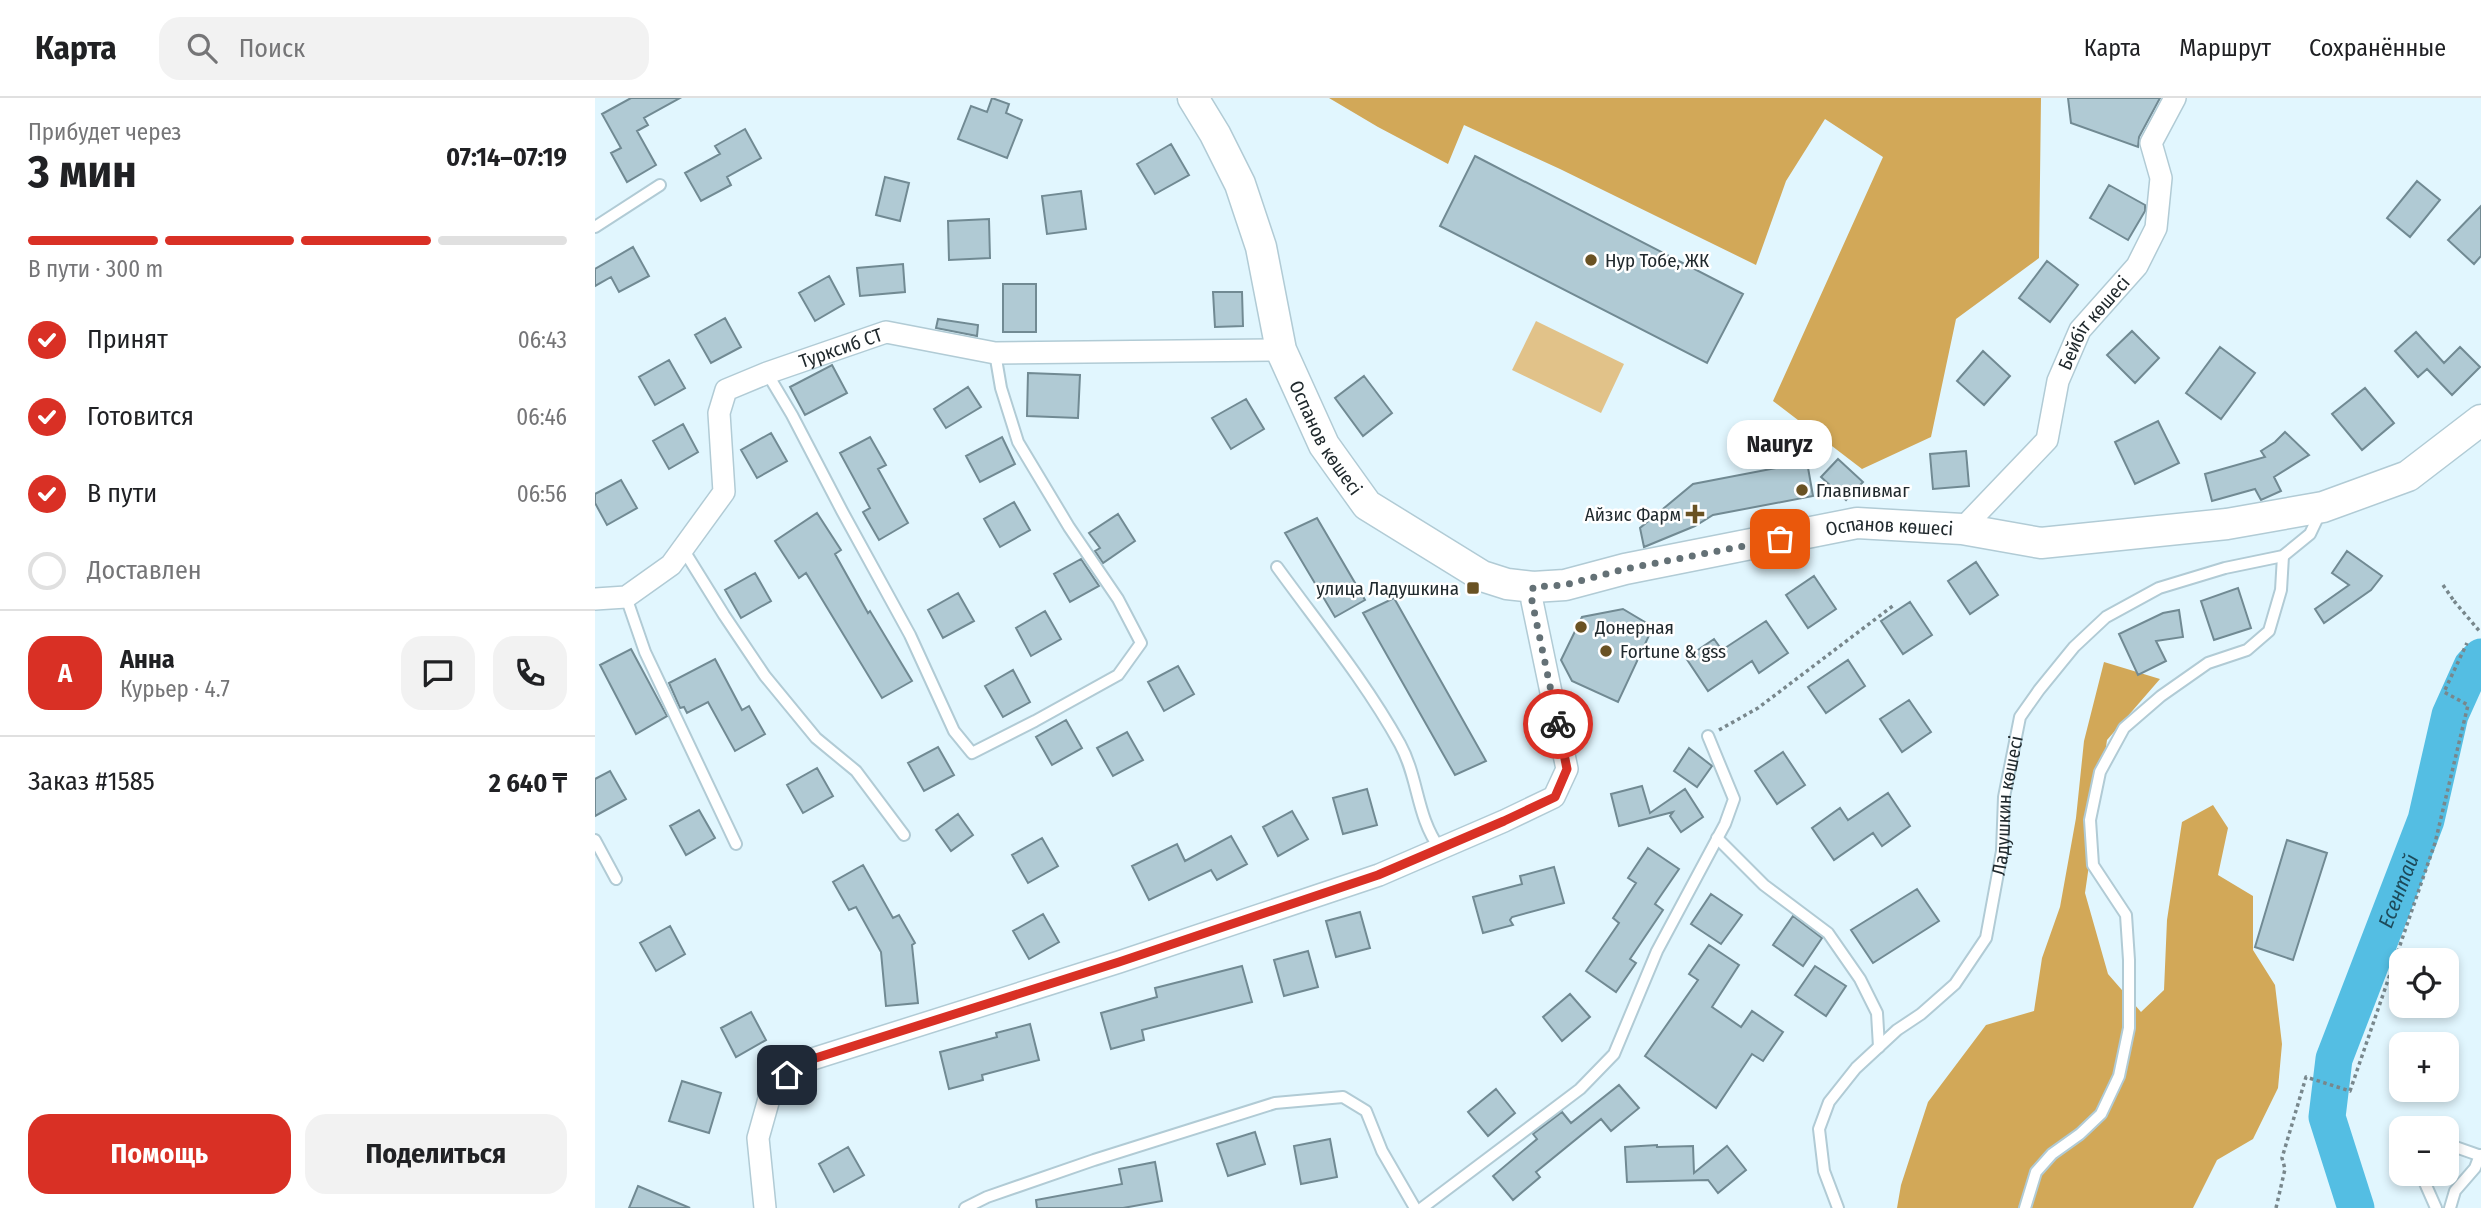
<!DOCTYPE html>
<html lang="ru">
<meta charset="utf-8">
<style>
body{margin:0;font-family:"Fira Sans Condensed",sans-serif;background:#f2f2f2;color:#202124;height:100vh;display:flex;flex-direction:column;font-size:26px;white-space:nowrap}
*{box-sizing:border-box;margin:0}
p{font-size:23px;color:#757577}
.icon{flex:none;width:38px;height:38px;fill:none;stroke:currentColor;stroke-width:2;stroke-linecap:round;stroke-linejoin:round}
.map{position:relative;flex:1;overflow:hidden}
.drawer{display:flex;flex-direction:column;background:#fff;width:595px}
.drawer>*{flex:none}
.fabs{position:absolute;left:1794px;top:850px;display:grid;gap:14px}
.fabs a{display:grid;place-items:center;width:70px;height:70px;border-radius:14px;background:#fff;box-shadow:0 4px 10px #0003;font-size:35px}
.pin{position:absolute;display:grid;place-items:center;width:60px;height:60px;color:#fff;margin:-30px;border-radius:14px;box-shadow:0 4px 10px #0006}
.courier{position:absolute;display:grid;place-items:center;width:70px;height:70px;margin:-35px;border:5px solid #d93025;border-radius:50%;background:#fff;color:#222;box-shadow:0 2px 9px #0007}
.bubble{position:absolute;height:49px;border-radius:21px;background:#fff;box-shadow:0 4px 10px #0003;font-size:23px;font-weight:700;line-height:49px;text-align:center}
.overview em{font-style:normal;font-weight:700}
.overview div{display:flex;flex-direction:column-reverse}
.overview{display:flex;align-items:center;justify-content:space-between;height:119px;padding:0 28px}
h1{font-size:46px;font-weight:700;line-height:52px}
.bar{display:grid;grid-template-columns:repeat(4,1fr);gap:10px 7px;align-content:center;height:84px;padding:0 28px}
.bar i{height:9px;border-radius:5px;background:#e0e0e0}
.bar .current{background:#d93025}
.bar p{grid-column:span 4}
.line{display:flex;align-items:center;gap:18px;padding:0 28px;border-top:2px solid #e0e0e0}
.line div{flex:1}
.round{display:grid;place-items:center;flex:none;width:74px;height:74px;border-radius:21px;background:#f2f2f2}
ol{padding:0 28px;list-style:none}
li{display:flex;align-items:center;gap:21px;height:77px}
li p{margin-inline-start:auto}
li .icon{padding:7px;border-radius:50%;background:#d93025;color:#fff;stroke-width:4}
li:last-child{color:#757577}
li i{width:38px;height:38px;border:4px solid #e0e0e0;border-radius:50%}
.primary-button{display:flex;gap:14px;margin-top:auto;padding:14px 28px}
.primary-button a{flex:1;height:80px;border-radius:21px;background:#d93025;color:#fff;font-size:28px;font-weight:700;line-height:80px;text-align:center}
.primary-button a+a{background:#f2f2f2;color:#202124}
header{display:flex;align-items:center;gap:42px;box-sizing:border-box;height:98px;padding:0 35px;background:#fff;border-bottom:2px solid #e0e0e0}
header strong{font-size:33px}
nav{display:flex;gap:38px;margin-inline-start:auto;font-size:24px}
.search{width:490px;height:63px;background:#f2f2f2;display:flex;align-items:center;gap:18px;box-sizing:border-box;padding:0 24px;border-radius:21px;color:#757577;font-size:26px}
main{display:flex;flex:1;min-height:0}
.map>svg:first-child{display:block}
.green{fill:#e1c289}
.forest{fill:#d2a858}
.lines{fill:none;stroke-linecap:round;stroke-linejoin:round}
.river{stroke:#54bee3;stroke-width:37}
.building{fill:#b0cad4;stroke:#718a93;stroke-width:2}
.lane-casing{stroke:#b1cbd5;stroke-width:14}
.street-casing{stroke:#b1cbd5;stroke-width:24}
.secondary-casing{stroke:#b1cbd5;stroke-width:33}
.path{stroke:#78878c;stroke-width:3.5;stroke-dasharray:3.5 3.5;stroke-linecap:butt}
.lane{stroke:#fff;stroke-width:10}
.street{stroke:#fff;stroke-width:21}
.secondary{stroke:#fff;stroke-width:30}
.path-bridge{stroke:#78878c;stroke-width:3.5;stroke-dasharray:3.5 3.5;stroke-linecap:butt}
.done{stroke:#647176;stroke-width:7;stroke-dasharray:0 12.6}
.route{stroke:#d93025;stroke-width:9}
.poi-dot{fill:#6a5223;stroke:#fff;stroke-width:2.5}
.labels{text-anchor:middle;stroke-width:5;stroke-linejoin:round;paint-order:stroke}
.poi-label{font-size:19px;fill:#20292d;stroke:#fff;text-anchor:start}
.street-label{font-size:19px;fill:#20292d;stroke:#fff}
.water-label{font-size:21px;font-style:italic;fill:#1d4a5a;stroke:#fff}
</style>
<header>
<strong>Карта</strong>
<div class="search"><svg class="icon" aria-label="search" viewBox="0 0 24 24"><circle cx="10" cy="10" r="6"/><path d="M15 15l6 6"/></svg>Поиск</div>
<nav><a>Карта</a><a>Маршрут</a><a>Сохранённые</a></nav>
</header>
<main>
<section class="drawer">
<div class="overview"><div><h1>3 мин</h1><p>Прибудет через</p></div><em>07:14–07:19</em></div>
<div class="bar"><i class="current"></i><i class="current"></i><i class="current"></i><i></i><p>В пути · 300 m</p></div>
<ol>
<li><svg class="icon" aria-label="check" viewBox="0 0 24 24"><path d="M5 12l5 5 9-10"/></svg>Принят<p>06:43</p></li>
<li><svg class="icon" aria-label="check" viewBox="0 0 24 24"><path d="M5 12l5 5 9-10"/></svg>Готовится<p>06:46</p></li>
<li><svg class="icon" aria-label="check" viewBox="0 0 24 24"><path d="M5 12l5 5 9-10"/></svg>В пути<p>06:56</p></li>
<li><i></i>Доставлен</li>
</ol>
<div class="line" style="height:126px"><b class="round" style="background:#d93025;color:#fff">А</b><div><b>Анна</b><p>Курьер · 4.7</p></div><a class="round"><svg class="icon" aria-label="chat" viewBox="0 0 24 24"><path d="M4 5h16v11H9l-5 4z"/></svg></a><a class="round"><svg class="icon" aria-label="phone" viewBox="0 0 24 24"><path d="M5 4h4l2 5-3 2q2 4 5 5l2-3 5 2v4C11 20 4 13 5 4z"/></svg></a></div>
<div class="line" style="height:91px"><div>Заказ #1585</div><b>2 640 ₸</b></div>
<div class="primary-button"><a>Помощь</a><a>Поделиться</a></div>
</section>
<div class="map">
<svg width="1886" height="1110" viewBox="0 0 1886 1110">
<rect width="100%" height="100%" fill="#e1f6fe"/>
<path class="green" d="M941,223L1029,266L1006,315L917,272Z"/>
<path class="forest" d="M734,0H1446L1444,160L1361,221L1336,339L1267,371L1178,303L1288,59L1230,21L1191,83L1161,167L965,71L869,27L853,66L783,29Z
M1509,564L1565,581L1512,642L1490,795L1513,876L1546,914L1569,892L1572,822L1587,724L1618,707L1633,730L1623,777L1658,798V852L1680,887L1687,946L1683,990L1658,1041L1622,1062L1598,1110H1302L1306,1087L1333,1004L1391,927L1439,913L1447,860L1465,809L1481,720L1489,643Z"/>
<g class="lines">
<path class="river" id="s1" d="M1761,1110L1732,1019L1739,961L1831,722L1855,617L1877,568L1886,559"/>
</g>
<path class="building" d="M36,0H85L49,20L53,27L42,33L61,67L32,84L16,55L26,50L7,16Z
M397,0L414,6L411,15L427,22L412,60L363,41L376,8L392,14Z
M1473,0H1565L1544,39L1543,49L1476,25Z
M150,31L166,60L132,79L136,87L106,103L90,75L125,56L120,48Z
M576,46L594,77L560,96L542,66Z
M880,58L1148,196L1112,265L845,128Z
M290,79L314,85L305,123L281,117Z
M1822,83L1845,102L1815,139L1792,120Z
M1514,87L1550,107V113L1533,142L1495,120Z
M486,93L491,131L452,136L447,98Z
M1886,108V158L1879,166L1853,142Z
M394,121L395,160L354,162L353,123Z
M38,149L54,178L24,194L16,179L0,188V171Z
M1452,163L1483,187L1455,224L1424,200Z
M308,166L310,194L265,198L262,170Z
M234,178L249,206L220,223L204,195Z
M408,186H441V234H408Z
M618,194H647L648,228L620,229Z
M130,220L146,249L116,265L100,237Z
M343,221L383,227L382,238L341,230Z
M1537,233L1564,260L1540,285L1512,257Z
M1821,234L1849,265L1865,249L1885,269L1857,297L1832,271L1823,279L1800,253Z
M1625,249L1660,275L1626,321L1591,295Z
M1388,253L1415,278L1389,307L1362,283Z
M74,262L90,290L60,307L44,279Z
M237,267L252,295L210,317L195,289Z
M433,275L485,277L483,320L432,318Z
M769,278L797,315L768,338L740,300Z
M373,289L386,309L351,330L339,311Z
M1770,290L1799,325L1767,352L1737,316Z
M651,301L669,331L636,351L617,320Z
M1563,323L1584,365L1540,386L1520,344Z
M88,326L103,354L74,371L58,343Z
M1690,334L1714,357L1679,379L1686,393L1666,402L1660,391L1617,403L1610,376L1670,359L1666,353L1680,344Z
M176,335L192,363L162,380L146,352Z
M275,339L291,367L283,371L313,425L284,442L268,414L275,410L245,355Z
M407,339L420,366L385,384L371,358Z
M1371,353L1374,388L1338,391L1335,356Z
M1243,361L1268,384L1251,402L1226,379Z
M1212,364L1218,398L1118,417L1100,428L1049,449L1045,430L1098,386Z
M26,382L42,410L12,427L0,405V396Z
M419,404L435,432L405,449L389,421Z
M222,415L246,452L240,456L273,515L275,513L317,583L287,600L211,475L204,480L180,443Z
M523,416L540,443L508,465L500,453L505,450L494,435Z
M722,420L770,502L740,519L690,435Z
M1752,453L1787,478L1776,492L1729,525L1720,511L1754,487L1737,475Z
M486,461L504,488L475,504L459,476Z
M1381,464L1403,497L1375,516L1353,483Z
M160,475L176,503L146,520L130,492Z
M1219,478L1241,511L1213,530L1191,497Z
M1643,490L1656,530L1619,542L1606,503Z
M363,495L379,523L348,540L333,512Z
M799,500L891,663L860,677L768,515Z
M1315,504L1337,537L1308,556L1286,523Z
M1028,511L1058,529L1023,604L977,583L966,562L987,519Z
M1584,512L1588,539L1561,543L1571,563L1543,577L1524,536L1568,515Z
M450,513L466,541L436,558L421,530Z
M1171,523L1193,555L1164,575L1157,563L1113,593L1091,560L1119,541L1127,552Z
M36,551L72,618L41,636L5,567Z
M120,561L147,612L154,608L170,636L140,653L113,604L92,615L89,609L85,610L74,585Z
M1253,562L1270,588L1231,615L1213,589Z
M583,568L599,596L569,613L553,584Z
M418,572L435,604L408,619L390,588Z
M1314,602L1336,634L1307,654L1285,621Z
M471,622L487,650L457,667L441,639Z
M532,634L548,662L518,678L502,650Z
M343,649L359,677L329,693L313,665Z
M1094,650L1117,668L1102,689L1079,673Z
M1188,654L1210,687L1182,706L1160,673Z
M222,670L238,698L208,715L192,687Z
M15,673L31,701L0,718V681Z
M1047,688L1055,715L1090,691L1108,719L1086,734L1075,718L1078,714L1024,728L1016,696Z
M772,691L782,727L748,736L738,700Z
M1293,695L1315,728L1287,748L1278,735L1239,762L1217,730L1245,710L1253,722Z
M104,712L120,740L91,757L75,728Z
M697,713L713,741L683,758L668,729Z
M363,716L378,737L356,753L341,732Z
M636,738L652,766L622,782L616,772L554,802L537,768L582,746L590,763Z
M447,740L463,768L433,785L417,757Z
M1692,742L1732,755L1698,862L1660,849Z
M1053,750L1084,771L1060,806L1068,812L1035,861L1041,865L1021,894L991,873L1024,825L1018,820L1041,785L1033,780Z
M268,767L298,820L304,817L320,845L317,847L323,905L291,908L286,854L261,809L254,812L238,784Z
M959,769L969,805L917,819L915,822L918,827L888,835L878,799L927,786L925,778Z
M1322,791L1344,823L1278,865L1256,832Z
M1116,796L1147,817L1126,846L1096,826Z
M765,814L775,850L741,859L731,823Z
M448,816L464,844L434,861L418,833Z
M1198,818L1227,840L1208,868L1178,847Z
M75,828L90,856L61,873L45,845Z
M1114,847L1144,867L1117,909L1146,929L1157,913L1188,934L1168,963L1157,956L1121,1010L1050,958L1103,882L1094,876Z
M713,853L723,889L689,898L679,862Z
M647,868L657,904L547,932L549,942L516,951L506,915L562,899L560,890Z
M1220,868L1251,888L1231,918L1200,897Z
M975,896L995,919L967,943L948,919Z
M156,914L171,942L141,959L126,930Z
M435,926L444,962L387,977L388,982L354,991L345,954L402,939L401,935Z
M87,983L126,995L114,1035L74,1023Z
M1024,987L1044,1010L1016,1033L1006,1021L941,1074L945,1079L918,1102L898,1078L942,1041L938,1036L967,1014L976,1025Z
M901,991L920,1015L893,1038L873,1014Z
M660,1034L670,1066L633,1078L622,1046Z
M735,1041L742,1079L706,1086L699,1048Z
M1062,1047V1049L1098,1048L1099,1075L1132,1048L1151,1072L1123,1095L1113,1082L1032,1084L1030,1049Z
M253,1049L269,1077L239,1094L224,1066Z
M560,1064L567,1103L528,1110H442L441,1102L527,1086L524,1071Z
M43,1088L95,1110H34Z"/>
<g class="lines">
<g class="lane-casing">
<g id="lane">
<path d="M0,129L65,87"/>
<path d="M172,275L197,317L247,413L315,537L359,633L377,655L440,623L523,577L546,545L523,501L474,429L423,344L406,290L400,255"/>
<path d="M88,451L129,517L170,578L221,640L261,673L309,737"/>
<path d="M682,469C724,527 770,583 805,646C824,681 821,718 845,751"/>
<path d="M31,499L50,554L141,746"/>
<path d="M1122,740L1169,787L1233,835L1265,881L1282,915L1284,949"/>
<path d="M0,742L21,781"/>
<path d="M1852,1046L1886,1058"/>
<path d="M1826,1076L1841,1110"/>
<path d="M370,1110L392,1099L499,1062L680,1005L748,999L771,1013L787,1053L820,1110"/>
<path d="M827,1110L985,991L1019,956L1062,853L1130,726L1139,701L1113,638"/>
<path id="s2" d="M1243,1110L1229,1073L1224,1031L1234,1004L1261,970L1302,932L1326,916L1360,886L1391,840L1407,753L1409,699L1425,619L1444,592L1479,549L1511,519L1564,490L1630,470L1688,458L1715,436L1725,415"/>
<path d="M1430,1110L1441,1074L1457,1056L1485,1036L1506,1016L1524,978L1534,930V862L1531,817L1498,767L1495,722L1505,674L1529,630L1566,598L1613,565L1652,552L1674,533L1686,492L1688,458"/>
<path d="M1855,1110L1860,1093L1880,1070L1885,1057"/>
</g>
</g>
<g class="street-casing">
<g id="street">
<path id="s3" d="M1367,431L1452,342L1463,283L1485,232L1542,168L1561,130L1566,80L1556,45L1580,0"/>
<path id="s4" d="M0,501L31,499L76,467L129,394L124,315L131,292L172,275L291,234L400,255L686,252"/>
<path d="M170,1110L163,1040L177,990L208,964L524,864L784,777L909,723L959,699L972,671L937,503L938,489"/>
</g>
</g>
<g class="secondary-casing">
<g id="secondary">
<path id="s5" d="M598,0L620,36L645,86L666,149L686,252L729,347L772,407L887,478L912,486L938,489L970,487L1030,471L1262,425L1367,431L1446,445L1632,426L1728,409L1813,378L1886,322"/>
</g>
</g>
<path class="path" d="M1848,487L1859,503
M1124,632L1163,610L1299,507
M1681,1110L1690,1071L1687,1060L1711,979L1755,993L1840,745L1873,607L1849,594L1872,545"/>
<use href="#lane" class="lane"/>
<use href="#street" class="street"/>
<use href="#secondary" class="secondary"/>
<path class="path-bridge" d="M1859,503L1886,535"/>
</g>
<g class="lines">
<path class="done" d="M963,626L937,503L938,489L970,487L1030,471L1185,441"/>
<path class="route" d="M192,977L208,964L524,864L783,777L909,723L960,699L972,671L963,626"/>
</g>
<g class="poi-dot">
<circle cx="996" cy="162" r="7"/>
<circle cx="1207" cy="392" r="7"/>
<path d="M1096.5 405.5h7v7h7v7h-7v7h-7v-7h-7v-7h7z"/>
<rect x="871" y="483" width="14" height="14" rx="3.5"/>
<circle cx="986" cy="529" r="7"/>
<circle cx="1011" cy="553" r="7"/>
</g>
<g class="labels">
<g class="poi-label">
<text x="1010" y="169">Нур Тобе, ЖК</text>
<text x="1221" y="399">Главпивмаг</text>
<text x="1086" y="423" text-anchor="end">Айзис Фарм</text>
<text x="864" y="497" text-anchor="end">улица Ладушкина</text>
<text x="1000" y="536">Донерная</text>
<text x="1025" y="560">Fortune &amp; gss</text>
</g>
<g class="street-label">
<text dy="7" stroke="none"><textPath href="#s3" startOffset="252">Бейбіт көшесі</textPath></text>
<text dy="7" stroke="none"><textPath href="#s4" startOffset="402">Турксиб СТ</textPath></text>
<text dy="7" stroke="none"><textPath href="#s5" startOffset="368">Оспанов көшесі</textPath></text>
<text dy="7" stroke="none"><textPath href="#s5" startOffset="998">Оспанов көшесі</textPath></text>
<text dy="7" stroke="none"><textPath href="#s2" startOffset="474">Ладушкин көшесі</textPath></text>
</g>
<g class="water-label">
<text dy="7" stroke="none"><textPath href="#s1" startOffset="334">Есентай</textPath></text>
</g>
</g>
</svg>
<div class="fabs">
<a><svg class="icon" aria-label="locate" viewBox="0 0 24 24"><circle cx="12" cy="12" r="6"/><path d="M12 2v4M12 18v4M2 12h4M18 12h4"/></svg></a>
<a>+</a>
<a>−</a>
</div>
<div class="pin" style="left:1185px;top:441px;background:#ea580c"><svg class="icon" aria-label="bag" viewBox="0 0 24 24"><path d="M5 8h14l-1 12H6zM9 8a3 3 0 0 1 6 0"/></svg></div>
<div class="pin" style="left:192px;top:977px;background:#1f2937"><svg class="icon" aria-label="home" viewBox="0 0 24 24"><path d="M3 11l9-7 9 7M6 9v11h12V9"/></svg></div>
<div class="courier" style="left:963px;top:626px"><svg class="icon" aria-label="bike" viewBox="0 0 24 24"><circle cx="6" cy="16" r="4"/><circle cx="18" cy="16" r="4"/><path d="M6 16l4-8h5l3 8M10 8l3 8H6M13 5h3"/></svg></div>
<div class="bubble" style="left:1132px;top:322px;width:105px">Nauryz</div>
</div>
</main>
